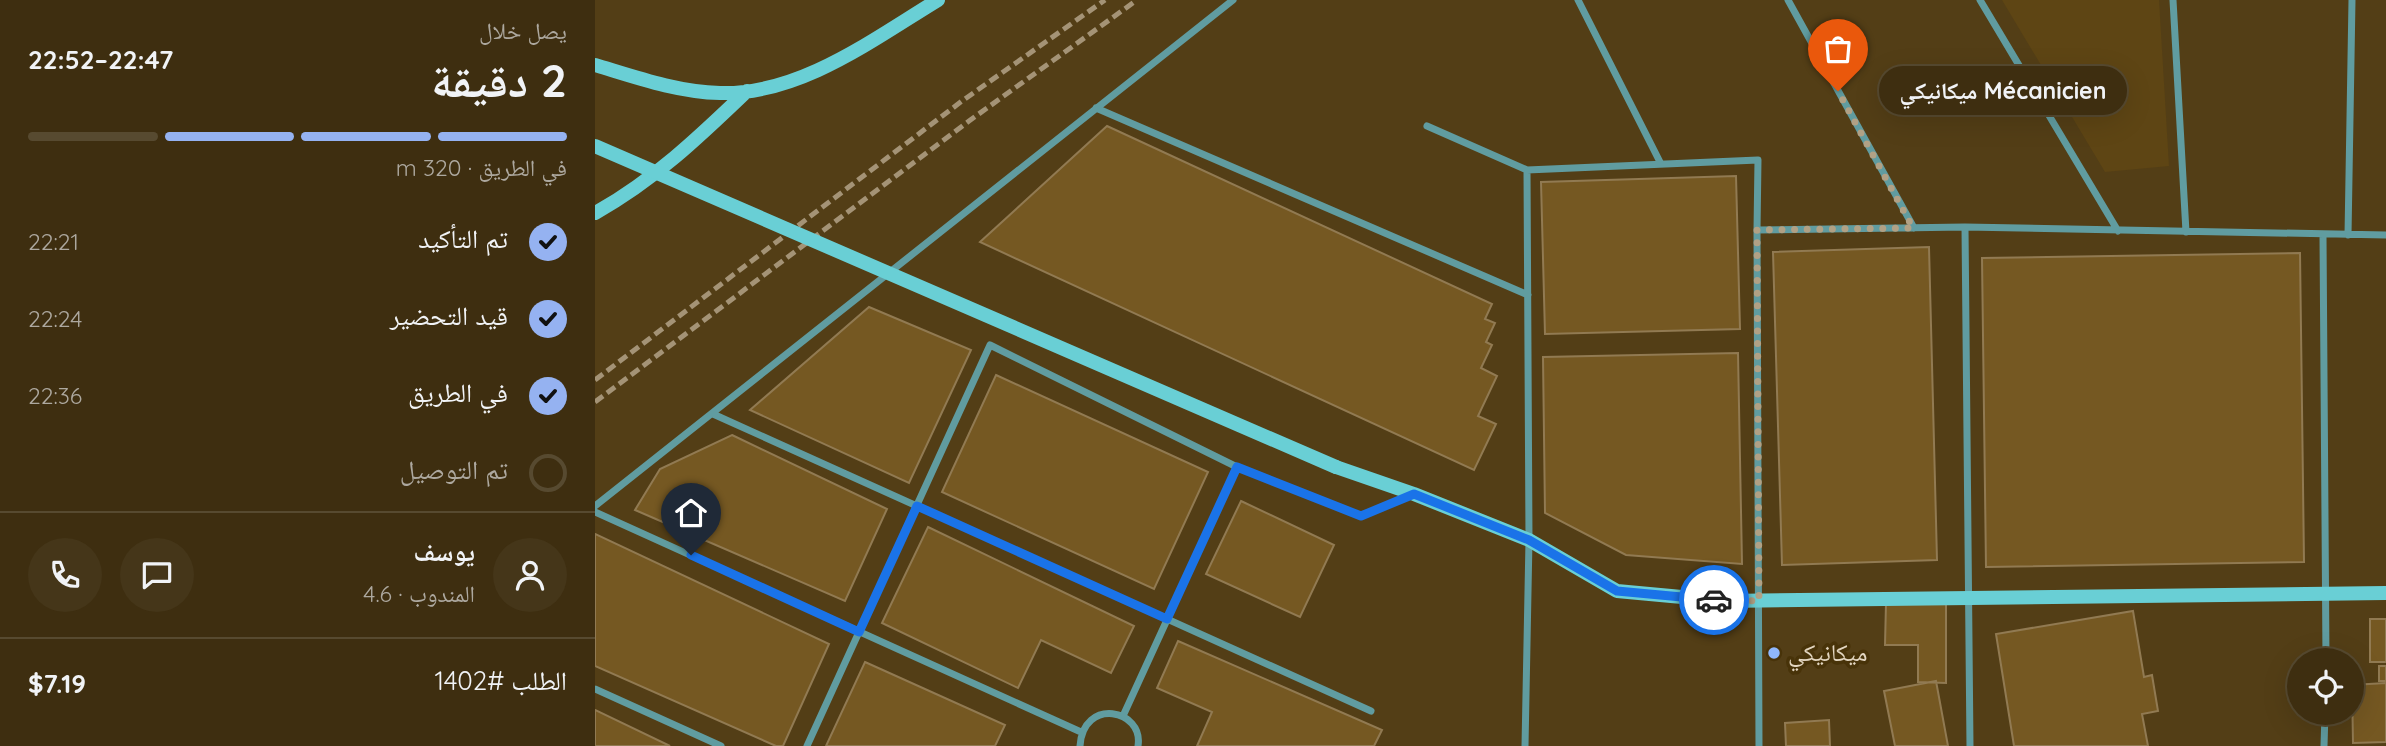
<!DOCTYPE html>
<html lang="ar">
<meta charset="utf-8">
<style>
body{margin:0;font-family:Quicksand,"Noto Naskh Arabic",sans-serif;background:#453619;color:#f1f3f6;direction:rtl;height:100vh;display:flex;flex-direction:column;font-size:26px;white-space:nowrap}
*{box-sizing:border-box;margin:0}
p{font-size:23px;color:#ada89f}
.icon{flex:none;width:38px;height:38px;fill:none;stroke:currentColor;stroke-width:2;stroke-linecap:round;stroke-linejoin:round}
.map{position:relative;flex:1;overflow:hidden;direction:ltr}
.panel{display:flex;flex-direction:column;background:#3e2e10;width:595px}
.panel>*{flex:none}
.fabs{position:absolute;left:1692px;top:648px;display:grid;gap:14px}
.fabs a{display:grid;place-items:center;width:77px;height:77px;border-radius:50%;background:#3e2e10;box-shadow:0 7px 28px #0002,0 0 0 2px #574a30;font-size:35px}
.pin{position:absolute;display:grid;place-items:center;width:60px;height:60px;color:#fff;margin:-72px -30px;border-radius:50% 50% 50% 0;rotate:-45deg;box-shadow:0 0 7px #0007}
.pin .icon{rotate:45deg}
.courier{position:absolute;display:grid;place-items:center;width:70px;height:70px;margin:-35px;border:5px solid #1a73e8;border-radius:50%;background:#fff;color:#222;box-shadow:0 2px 9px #0007}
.bubble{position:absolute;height:49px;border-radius:24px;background:#3e2e10;box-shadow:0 7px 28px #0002,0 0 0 2px #574a30;font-size:23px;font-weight:700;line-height:49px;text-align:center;direction:rtl}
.overview em{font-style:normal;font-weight:700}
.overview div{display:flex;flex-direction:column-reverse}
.overview{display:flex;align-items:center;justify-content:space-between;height:119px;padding:0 28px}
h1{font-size:46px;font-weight:700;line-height:52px}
.bar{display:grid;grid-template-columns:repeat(4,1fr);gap:10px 7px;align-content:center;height:84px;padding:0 28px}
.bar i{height:9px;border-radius:5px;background:#574a30}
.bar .current{background:#95b2f1}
.bar p{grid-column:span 4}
.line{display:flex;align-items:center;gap:18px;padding:0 28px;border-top:2px solid #574a30}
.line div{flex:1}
.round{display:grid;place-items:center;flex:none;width:74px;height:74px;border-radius:37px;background:#453619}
ol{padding:0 28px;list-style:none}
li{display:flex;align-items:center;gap:21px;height:77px}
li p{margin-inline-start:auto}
li .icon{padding:7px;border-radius:50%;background:#95b2f1;color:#111;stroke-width:4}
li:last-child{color:#ada89f}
li i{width:38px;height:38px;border:4px solid #574a30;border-radius:50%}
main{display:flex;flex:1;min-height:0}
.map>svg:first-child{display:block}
.built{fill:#5e4514}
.building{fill:#755822;stroke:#917a52;stroke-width:2}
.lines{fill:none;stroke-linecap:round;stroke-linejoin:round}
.minor{stroke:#609ca0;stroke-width:7}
.secondary{stroke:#69cfd5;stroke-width:14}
.rail{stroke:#a49376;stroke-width:5;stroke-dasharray:10 5;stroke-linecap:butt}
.secondary-bridge{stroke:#69cfd5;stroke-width:14}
.done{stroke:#b1a185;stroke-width:7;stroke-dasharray:0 12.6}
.route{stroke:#1a73e8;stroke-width:9}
.poi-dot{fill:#90b8fd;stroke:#483309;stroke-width:2.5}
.labels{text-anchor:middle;stroke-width:7;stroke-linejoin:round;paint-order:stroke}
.poi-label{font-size:24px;fill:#e3d6c1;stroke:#483309;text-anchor:start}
</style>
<main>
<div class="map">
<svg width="1791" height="746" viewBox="0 0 1791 746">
<rect width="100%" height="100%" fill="#533e16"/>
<path class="built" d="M1407,0H1564L1574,166L1510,172Z"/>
<path class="building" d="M512,126L897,304L890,319L900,323L891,342L897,345L886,368L902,376L883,416L901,424L879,470L385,242Z
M1141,176L1145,329L950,334L946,182Z
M1334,247L1342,560L1187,565L1178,252Z
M1705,253L1709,562L1391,567L1387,258Z
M274,307L376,350L314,483L155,410Z
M1143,353L1147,564L1031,555L950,513L948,357Z
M401,375L613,472L559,589L347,492Z
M137,435L292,509L250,601L40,510L65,469Z
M646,501L739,545L705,617L611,574Z
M333,527L539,626L516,673L446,640L423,688L287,623Z
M0,534L234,644L188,746H181L0,666Z
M1291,603L1351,604V683L1323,682V645H1290Z
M1538,611L1549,677L1557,675L1563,711L1547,714L1553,746H1419L1401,634Z
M1775,619H1791V662H1775Z
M583,641L787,730L779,746H602L617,712L562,688Z
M270,662L410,725L400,746H231Z
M1784,666H1791V681H1784Z
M1341,681L1353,746H1300L1289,691Z
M1791,683V742L1758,743L1757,685Z
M0,710L75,746H0Z
M1234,720L1235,746H1191L1190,723Z"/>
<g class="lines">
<path class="minor" d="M983,0L1066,164
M1193,0L1319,228
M1385,0L1523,231
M1578,0L1591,232
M501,108L933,295
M832,126L932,170
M1370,227L1375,746
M1162,230L1164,746
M1728,235L1731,660
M1753,235L1757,0
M118,414L776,711
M0,506L638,0
M0,512L486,732
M0,689L126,746
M528,716L642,467
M212,746L395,345L642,467L766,516L818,494
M485,746C488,697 549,709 543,746
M930,746L934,540L932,170L1163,160L1162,230L1370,227L1791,235
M1729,746L1730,712"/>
<path class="secondary" d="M0,65C40,77 82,92 125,93C205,95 277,40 343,0
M0,213C58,181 104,137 152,91
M741,467L819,494L934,540L1022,591L1130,601L1791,593"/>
<path class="rail" d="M0,380L367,101L510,0
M0,402L374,121L542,0"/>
<path class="secondary-bridge" d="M0,146L741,467"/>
</g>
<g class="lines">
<path class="done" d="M1119,600L1164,601L1162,230L1318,228L1243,91"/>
<path class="route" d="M96,555L264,632L322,506L572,619L642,467L766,516L819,494L934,540L1022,591L1119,600"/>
</g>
<circle class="poi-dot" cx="1179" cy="653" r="7"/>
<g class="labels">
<g class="poi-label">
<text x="1193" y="661">ميكانيكي</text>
</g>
</g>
</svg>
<div class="fabs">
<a><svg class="icon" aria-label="locate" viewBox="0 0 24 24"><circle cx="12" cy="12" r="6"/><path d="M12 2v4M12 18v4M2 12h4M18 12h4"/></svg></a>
</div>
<div class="pin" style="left:1243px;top:91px;background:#ea580c"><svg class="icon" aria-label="bag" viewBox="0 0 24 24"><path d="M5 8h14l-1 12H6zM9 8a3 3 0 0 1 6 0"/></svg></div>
<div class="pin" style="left:96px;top:555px;background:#1f2937"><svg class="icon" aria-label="home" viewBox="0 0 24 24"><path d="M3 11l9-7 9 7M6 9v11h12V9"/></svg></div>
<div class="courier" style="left:1119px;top:600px"><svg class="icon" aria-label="car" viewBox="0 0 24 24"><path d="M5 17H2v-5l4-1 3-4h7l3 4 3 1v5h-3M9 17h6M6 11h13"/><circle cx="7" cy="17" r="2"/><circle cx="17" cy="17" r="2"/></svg></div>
<div class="bubble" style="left:1284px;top:66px;width:248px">Mécanicien ميكانيكي</div>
</div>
<section class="panel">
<div class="overview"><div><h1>2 دقيقة</h1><p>يصل خلال</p></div><em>22:47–22:52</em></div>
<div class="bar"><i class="current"></i><i class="current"></i><i class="current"></i><i></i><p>في الطريق · 320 m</p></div>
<ol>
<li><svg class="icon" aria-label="check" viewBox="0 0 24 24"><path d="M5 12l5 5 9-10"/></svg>تم التأكيد<p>22:21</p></li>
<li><svg class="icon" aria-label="check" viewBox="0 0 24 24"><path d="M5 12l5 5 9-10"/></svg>قيد التحضير<p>22:24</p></li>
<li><svg class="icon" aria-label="check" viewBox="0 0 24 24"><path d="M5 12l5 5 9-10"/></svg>في الطريق<p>22:36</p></li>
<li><i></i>تم التوصيل</li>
</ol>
<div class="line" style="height:126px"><a class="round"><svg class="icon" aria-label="person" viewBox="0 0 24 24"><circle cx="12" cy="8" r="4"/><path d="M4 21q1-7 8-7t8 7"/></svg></a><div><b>يوسف</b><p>المندوب · 4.6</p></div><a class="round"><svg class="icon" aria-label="chat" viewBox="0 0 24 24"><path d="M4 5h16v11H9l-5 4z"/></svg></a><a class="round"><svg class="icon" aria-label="phone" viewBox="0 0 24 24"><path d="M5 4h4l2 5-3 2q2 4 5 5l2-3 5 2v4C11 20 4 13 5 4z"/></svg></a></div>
<div class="line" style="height:91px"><div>الطلب #1402</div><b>$7.19</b></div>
</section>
</main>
